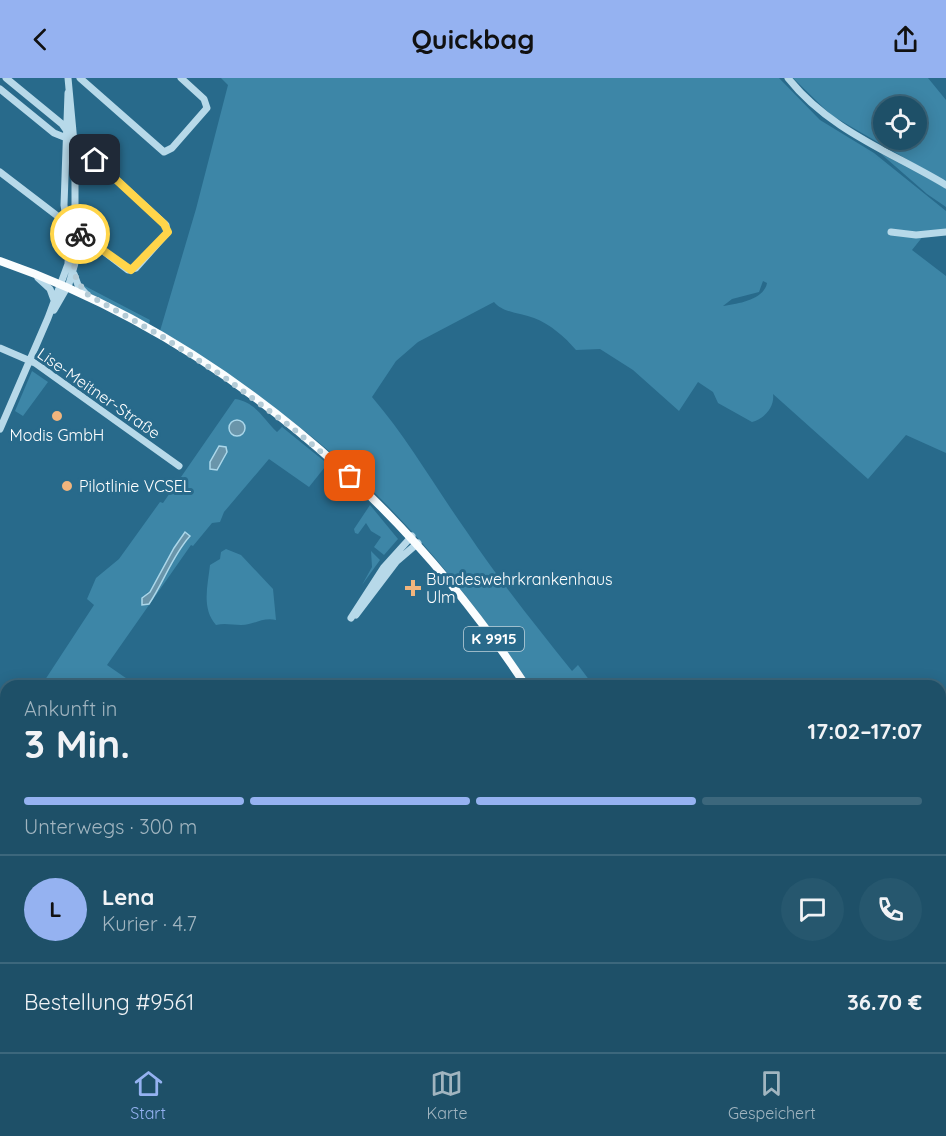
<!DOCTYPE html>
<html lang="de">
<meta charset="utf-8">
<style>
body{margin:0;font-family:Quicksand,sans-serif;background:#26576e;color:#f1f3f6;height:100vh;display:flex;flex-direction:column;font-size:22px;white-space:nowrap}
*{box-sizing:border-box;margin:0}
p{font-size:20px;color:#a1b5c0}
.icon{flex:none;width:33px;height:33px;fill:none;stroke:currentColor;stroke-width:2;stroke-linecap:round;stroke-linejoin:round}
.map{position:relative;flex:1;overflow:hidden}
.drawer{position:absolute;left:0px;top:602px;width:946px;height:374px;display:flex;flex-direction:column;background:#1e5068;border-radius:18px 18px 0 0;box-shadow:0 3px 15px #0003,0 0 0 2px #3c677c}
.drawer>*{flex:none}
.tools{position:absolute;left:873px;top:18px;display:grid;gap:12px}
.tools a{display:grid;place-items:center;width:54px;height:54px;border-radius:50%;background:#1e5068;box-shadow:0 3px 15px #0003,0 0 0 2px #3c677c;font-size:30px}
.pin{position:absolute;display:grid;place-items:center;width:51px;height:51px;color:#fff;margin:-26px;border-radius:12px;box-shadow:0 3px 9px #0006}
.courier{position:absolute;display:grid;place-items:center;width:60px;height:60px;margin:-30px;border:4px solid #ffd54a;border-radius:50%;background:#fff;color:#222;box-shadow:0 2px 8px #0007}
.summary em{font-style:normal;font-weight:800}
.summary div{display:flex;flex-direction:column-reverse}
.summary{display:flex;align-items:center;justify-content:space-between;height:102px;padding:0 24px}
h1{font-size:39px;font-weight:800;line-height:45px}
.bar{display:grid;grid-template-columns:repeat(4,1fr);gap:9px 6px;align-content:center;height:72px;padding:0 24px}
.bar i{height:8px;border-radius:4px;background:#3c677c}
.bar .selected{background:#95b2f1}
.bar p{grid-column:span 4}
.line{display:flex;align-items:center;gap:15px;padding:0 24px;border-top:2px solid #3c677c}
.line div{flex:1}
.round{display:grid;place-items:center;flex:none;width:63px;height:63px;border-radius:32px;background:#26576e}
header{display:flex;justify-content:space-between;align-items:center;height:78px;padding:0 24px;background:#95b2f1;color:#111;font-size:27px;font-weight:800}
.tab-bar{display:flex;justify-content:space-around;align-items:center;height:84px;border-top:2px solid #3c677c;background:#1e5068;font-size:16px;color:#a1b5c0}
.tab-bar a{display:grid;justify-items:center;gap:3px}
.tab-bar .selected{color:#95b2f1}
.map>svg:first-child{display:block}
.green{fill:#3d86a7;fill-rule:evenodd}
.water{fill:#6a95aa;stroke:#abd7ea;stroke-width:1.5}
.lines{fill:none;stroke-linecap:round;stroke-linejoin:round}
.stream{stroke:#abd7ea;stroke-width:1.5}
.minor{stroke:#b7d9e9;stroke-width:7}
.major{stroke:#fafdfe;stroke-width:8}
.tram{stroke:#fff;stroke-width:1.5}
.done{stroke:#b4cbd6;stroke-width:6;stroke-dasharray:0 10.8}
.route{stroke:#ffd54a;stroke-width:8}
.poi-dot{fill:#f1b57d;stroke:#286a8b;stroke-width:2}
.labels{text-anchor:middle;stroke-width:6;stroke-linejoin:round;paint-order:stroke}
.shield{fill:#286a8b;stroke:#bed2dc;stroke-width:1.5}
.shield-label{font-size:15px;font-weight:bold;fill:#fff}
.street-label{font-size:16px;fill:#fff;stroke:#286a8b}
.poi-label{font-size:16px;fill:#fff;stroke:#286a8b;text-anchor:start}
</style>
<header><svg class="icon" aria-label="back" viewBox="0 0 24 24"><path d="M15 5l-7 7 7 7"/></svg>Quickbag<svg class="icon" aria-label="share" viewBox="0 0 24 24"><path d="M12 15V3M7 8l5-5 5 5M5 13v7h14v-7"/></svg></header>
<div class="map">
<svg width="946" height="974" viewBox="0 0 946 974">
<rect width="100%" height="100%" fill="#286a8b"/>
<path class="green" d="M221,0H779L820,42L874,75L946,133V151L924,157L912,172L946,198V375L906,357L868,401L773,316C775,328 765,341 752,344L718,325L713,314L698,304L679,333L633,292L600,271L576,272C565,259 550,246 534,240C521,235 503,235 494,224L418,264L396,283L372,319C408,361 435,409 467,454C499,502 536,548 572,593L578,587L593,607H530C463,507 389,417 293,344C250,312 205,283 160,253L196,131L228,7ZM763,203L767,205C764,222 737,226 723,228L732,221L759,214Z
M793,0H928L946,22V104L831,37ZM884,28H916V62H884Z
M880,75L946,110V129L927,116Z
M81,206L150,242L149,246L89,215Z
M32,293L48,304L23,338L15,333Z
M235,321C256,324 263,341 277,354L282,349L329,387L369,424L325,389L309,409L269,381L224,434L220,444L212,445L193,468L191,467L107,587L136,607L41,608L94,527L87,521L96,500L119,481L160,424L163,425ZM186,455L189,458L177,472L155,517L146,515L150,514L174,470Z
M370,427L398,461L384,477L374,469L381,459L371,453L366,445L358,456L355,455L354,451Z
M226,471L241,477L273,511L276,542C262,539 254,547 241,547C232,547 225,545 216,547C201,530 208,507 210,487L220,481L221,474Z
M371,473L380,482L362,507L372,489Z
M6,650V735L4,741L0,738V658Z
M0,865L6,867V906L0,902Z
M0,911H6V969H45L37,974H0Z
M56,969H149V974H48Z
M525,969H571L567,974H527Z
M583,969H629L622,974H578Z
M652,969H702L704,974H654Z
M723,969H753L754,974H725Z"/>
<path class="water" d="M229 350a8 8 0 1 1 16 0a8 8 0 1 1-16 0Z
M219,368L226,369L227,374L217,392L210,391V384Z
M185,454L190,458C172,478 164,504 149,526L142,527V520L150,514L174,470Z"/>
<g class="lines">
<path class="stream" d="M1,864L6,866"/>
<path class="minor" d="M80,0L164,74L172,70L207,30L204,21L181,0
M788,0C829,52 891,74 946,107
M0,11L54,55L69,61
M0,94L128,192L136,190L167,155L166,147L74,63L62,46L6,0
M891,154L916,157L946,154
M74,196L78,207L87,217
M38,200L50,211L54,222
M54,232L69,206L75,185V75L68,0
M0,270L35,285L179,388
M0,351L48,240L68,186L69,160L64,127L68,15
M356,537L397,483L418,465
M351,540L384,489L412,458
M0,743L6,748
M0,757L6,761
M413,969L420,974
M433,969L440,974
M442,974L446,969"/>
<path class="major" d="M0,183C216,258 401,418 526,608
M710,969L712,974
M719,969L721,974"/>
<path class="tram" d="M0,749L6,753
M425,969L432,974"/>
</g>
<g class="lines">
<path class="done" d="M80,156L75,152L74,196L85,215L163,259L224,299L291,349L350,398"/>
<path class="route" d="M80,156L131,192L168,154L164,146L95,82"/>
</g>
<g class="poi-dot">
<circle cx="57" cy="338" r="6"/>
<circle cx="67" cy="408" r="6"/>
<path d="M410 501h6v6h6v6h-6v6h-6v-6h-6v-6h6z"/>
</g>
<g class="labels">
<rect class="shield" x="464" y="549" width="60" height="24" rx="4.5"/>
<g class="shield-label">
<text x="494" y="566">K 9915</text>
</g>
<g class="street-label">
<text transform="translate(99 315) rotate(35)" y="6">Lise-Meitner-Straße</text>
</g>
<g class="poi-label">
<text x="57" y="363" text-anchor="middle">Modis GmbH</text>
<text x="79" y="414">Pilotlinie VCSEL</text>
<text x="426" y="507">Bundeswehrkrankenhaus<tspan x="426" dy="18">Ulm</tspan></text>
</g>
</g>
</svg>
<div class="tools">
<a><svg class="icon" aria-label="locate" viewBox="0 0 24 24"><circle cx="12" cy="12" r="6"/><path d="M12 2v4M12 18v4M2 12h4M18 12h4"/></svg></a>
</div>
<div class="pin" style="left:350px;top:398px;background:#ea580c"><svg class="icon" aria-label="bag" viewBox="0 0 24 24"><path d="M5 8h14l-1 12H6zM9 8a3 3 0 0 1 6 0"/></svg></div>
<div class="pin" style="left:95px;top:82px;background:#1f2937"><svg class="icon" aria-label="home" viewBox="0 0 24 24"><path d="M3 11l9-7 9 7M6 9v11h12V9"/></svg></div>
<div class="courier" style="left:80px;top:156px"><svg class="icon" aria-label="bike" viewBox="0 0 24 24"><circle cx="6" cy="16" r="4"/><circle cx="18" cy="16" r="4"/><path d="M6 16l4-8h5l3 8M10 8l3 8H6M13 5h3"/></svg></div>
<section class="drawer">
<div class="summary"><div><h1>3 Min.</h1><p>Ankunft in</p></div><em>17:02–17:07</em></div>
<div class="bar"><i class="selected"></i><i class="selected"></i><i class="selected"></i><i></i><p>Unterwegs · 300 m</p></div>
<div class="line" style="height:108px"><b class="round" style="background:#95b2f1;color:#111">L</b><div><b>Lena</b><p>Kurier · 4.7</p></div><a class="round"><svg class="icon" aria-label="chat" viewBox="0 0 24 24"><path d="M4 5h16v11H9l-5 4z"/></svg></a><a class="round"><svg class="icon" aria-label="phone" viewBox="0 0 24 24"><path d="M5 4h4l2 5-3 2q2 4 5 5l2-3 5 2v4C11 20 4 13 5 4z"/></svg></a></div>
<div class="line" style="height:78px"><div>Bestellung #9561</div><b>36.70 €</b></div>
</section>
</div>
<nav class="tab-bar">
<a class="selected"><svg class="icon" aria-label="home" viewBox="0 0 24 24"><path d="M3 11l9-7 9 7M6 9v11h12V9"/></svg>Start</a>
<a><svg class="icon" aria-label="map" viewBox="0 0 24 24"><path d="M3 6l6-2 6 2 6-2v14l-6 2-6-2-6 2zM9 4v14M15 6v14"/></svg>Karte</a>
<a><svg class="icon" aria-label="saved" viewBox="0 0 24 24"><path d="M7 4h10v16l-5-4-5 4z"/></svg>Gespeichert</a>
</nav>
